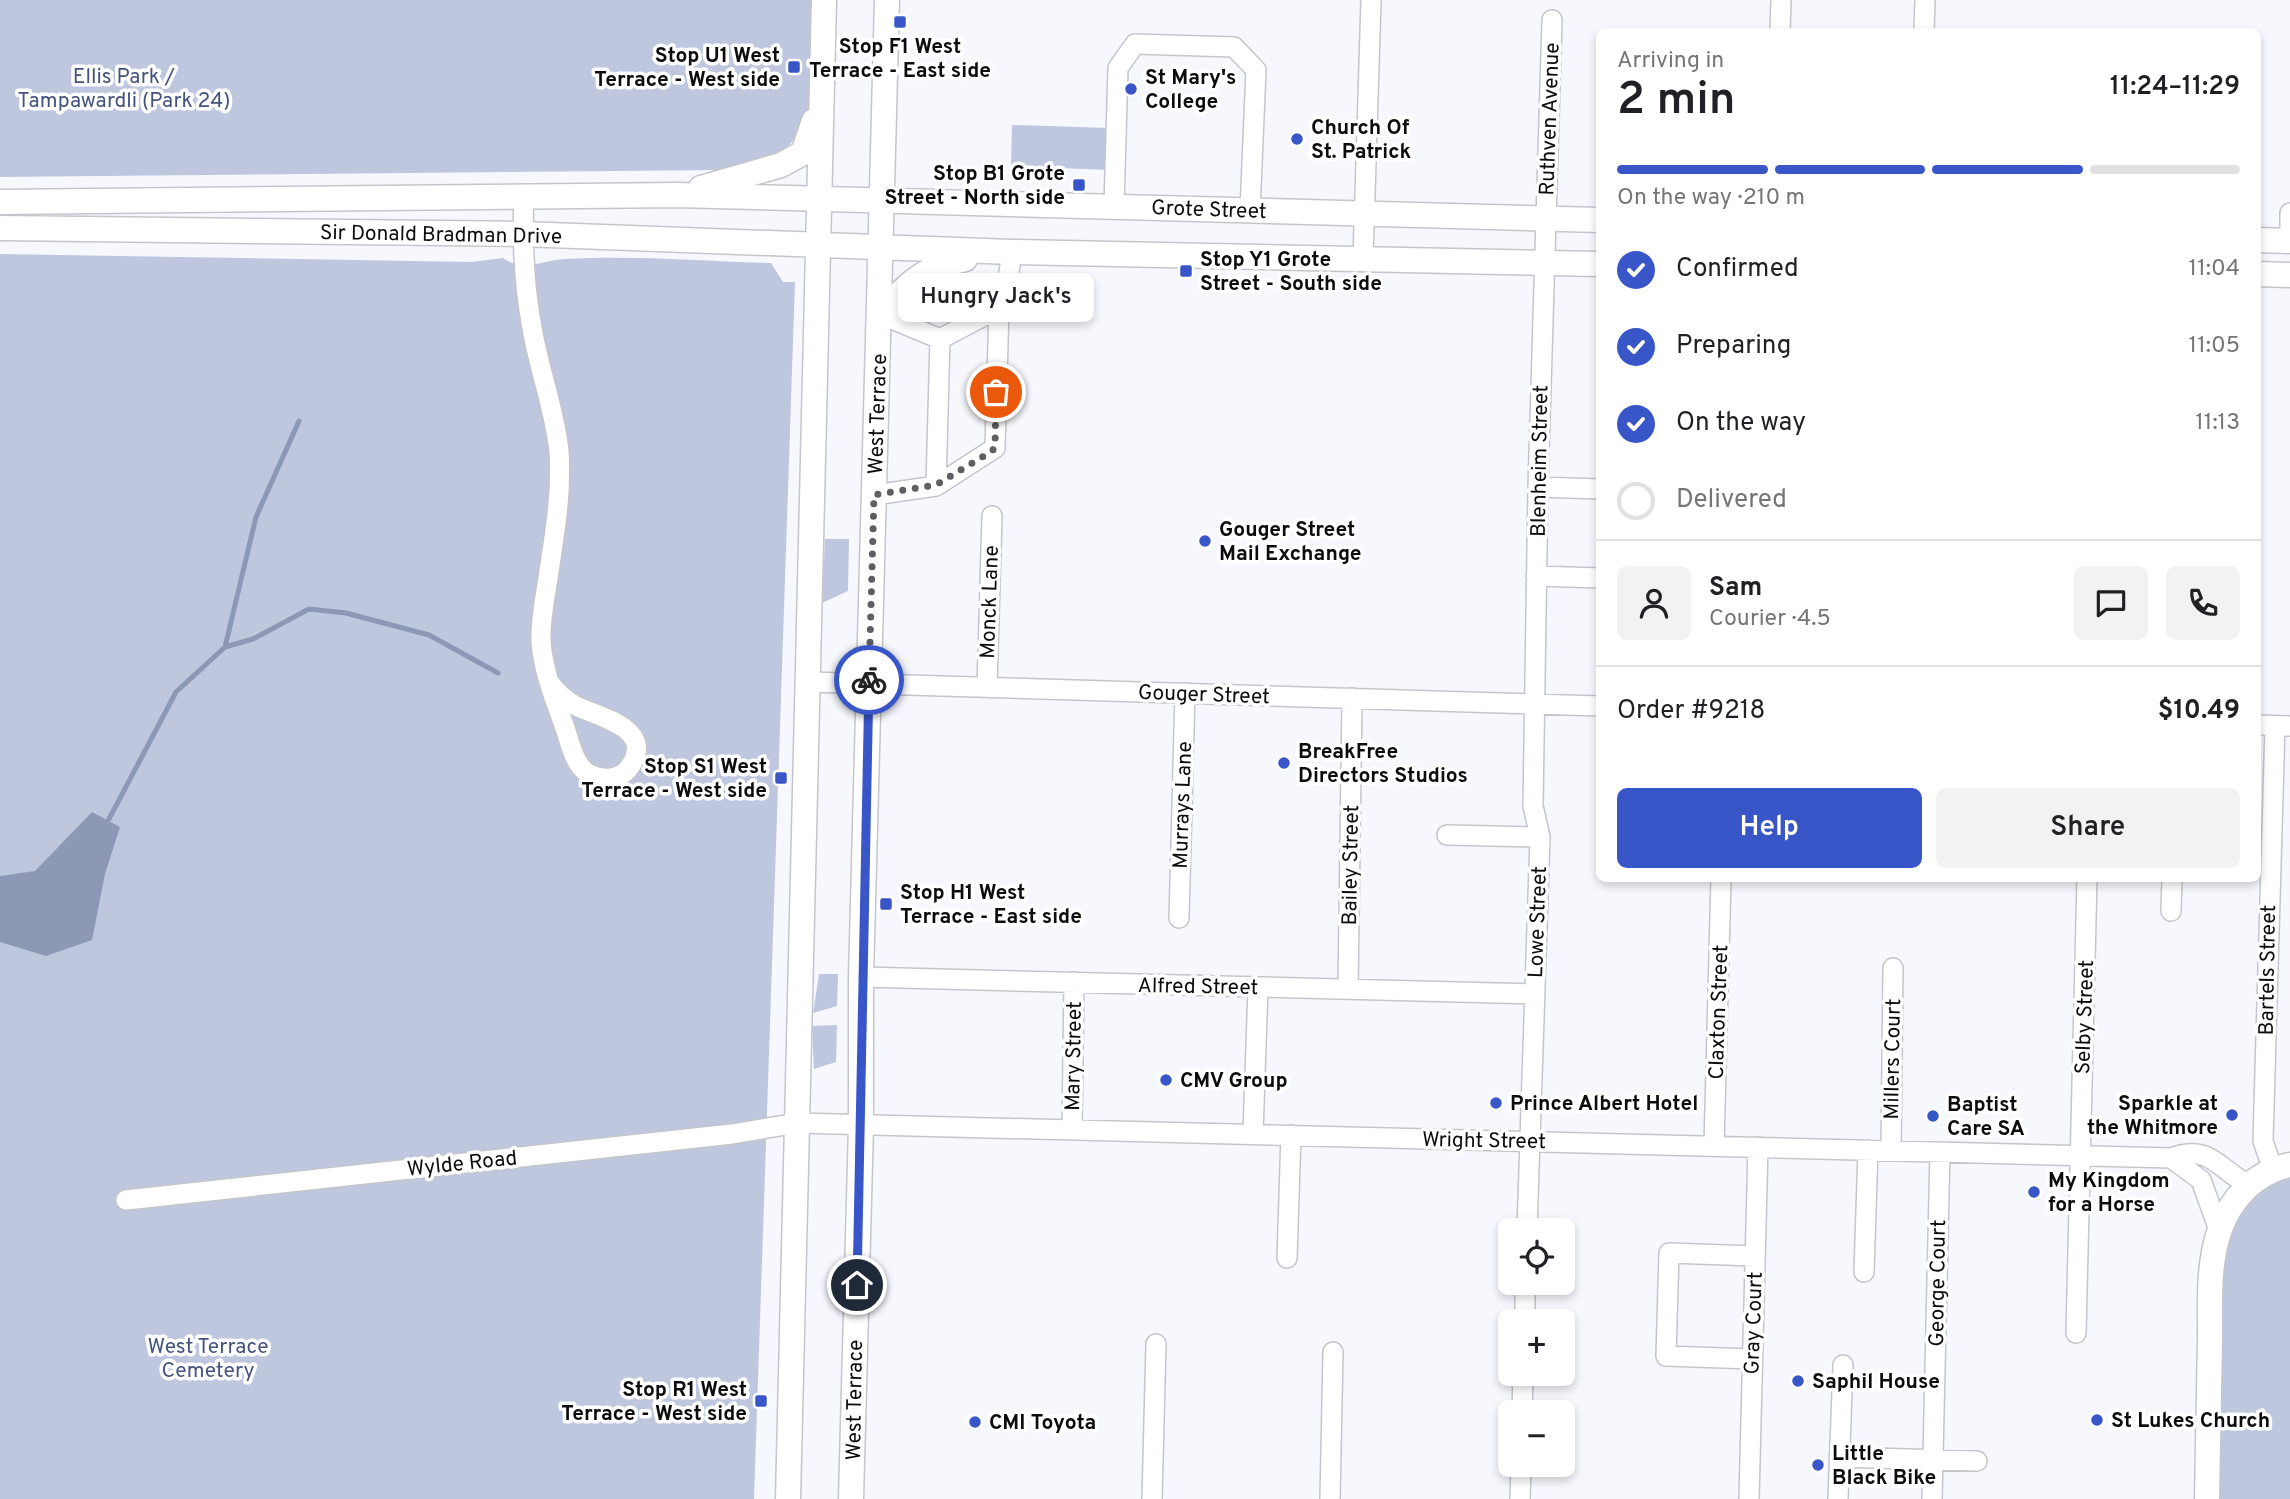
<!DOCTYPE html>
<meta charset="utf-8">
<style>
body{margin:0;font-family:Overpass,sans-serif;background:#f2f2f2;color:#202124;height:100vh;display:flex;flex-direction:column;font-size:26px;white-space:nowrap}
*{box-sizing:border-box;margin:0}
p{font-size:23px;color:#757577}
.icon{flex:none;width:38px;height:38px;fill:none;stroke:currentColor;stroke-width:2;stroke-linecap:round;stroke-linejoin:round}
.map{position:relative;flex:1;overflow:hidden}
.panel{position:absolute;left:1596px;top:28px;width:665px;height:854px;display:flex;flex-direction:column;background:#fff;border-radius:10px;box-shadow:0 4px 10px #0003}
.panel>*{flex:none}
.controls{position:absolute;left:1498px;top:1218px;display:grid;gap:14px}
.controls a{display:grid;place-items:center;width:77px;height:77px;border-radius:10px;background:#fff;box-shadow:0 4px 10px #0003;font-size:35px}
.pin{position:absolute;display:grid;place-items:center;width:60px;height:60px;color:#fff;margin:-30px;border:4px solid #fff;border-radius:50%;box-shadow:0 2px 7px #0007}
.courier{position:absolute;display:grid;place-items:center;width:70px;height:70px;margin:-35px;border:5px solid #3856c8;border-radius:50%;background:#fff;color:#222;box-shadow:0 2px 9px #0007}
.bubble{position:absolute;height:49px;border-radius:10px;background:#fff;box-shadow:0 4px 10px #0003;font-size:23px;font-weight:600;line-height:49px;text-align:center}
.summary em{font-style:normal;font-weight:600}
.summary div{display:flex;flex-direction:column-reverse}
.summary{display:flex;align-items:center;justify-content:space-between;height:119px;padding:0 21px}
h1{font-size:46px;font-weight:600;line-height:52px}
.bar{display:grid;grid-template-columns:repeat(4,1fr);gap:10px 7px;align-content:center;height:84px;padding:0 21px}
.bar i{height:9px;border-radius:5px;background:#e0e0e0}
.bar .on{background:#3856c8}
.bar p{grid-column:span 4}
.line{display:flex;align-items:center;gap:18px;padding:0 21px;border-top:2px solid #e0e0e0}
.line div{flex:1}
.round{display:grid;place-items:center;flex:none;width:74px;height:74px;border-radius:10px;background:#f2f2f2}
ol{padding:0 21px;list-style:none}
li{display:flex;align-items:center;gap:21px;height:77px}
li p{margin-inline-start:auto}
li .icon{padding:7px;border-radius:50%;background:#3856c8;color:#fff;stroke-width:4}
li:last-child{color:#757577}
li i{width:38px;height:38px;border:4px solid #e0e0e0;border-radius:50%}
.button{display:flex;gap:14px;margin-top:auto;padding:14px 21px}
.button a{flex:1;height:80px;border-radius:10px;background:#3856c8;color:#fff;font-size:28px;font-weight:600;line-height:80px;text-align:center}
.button a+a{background:#f2f2f2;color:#202124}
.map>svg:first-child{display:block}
.green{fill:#bec7dd}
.water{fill:#8d98b5}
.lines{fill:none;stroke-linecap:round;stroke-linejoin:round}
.stream{stroke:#8d98b5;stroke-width:5}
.minor-casing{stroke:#c4c6cb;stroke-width:22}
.major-casing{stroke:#c4c6cb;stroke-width:27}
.minor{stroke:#fff;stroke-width:19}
.major{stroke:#fff;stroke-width:24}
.done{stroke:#5e5f62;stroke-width:7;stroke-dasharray:0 12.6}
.route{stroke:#3856c8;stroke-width:9}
.poi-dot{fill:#3856c8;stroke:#fff;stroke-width:2.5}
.labels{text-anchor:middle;stroke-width:7;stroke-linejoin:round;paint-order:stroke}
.poi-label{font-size:21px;font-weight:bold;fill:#0c0c0e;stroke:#fff;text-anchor:start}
.park-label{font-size:21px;fill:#43537f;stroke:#fff}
.street-label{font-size:21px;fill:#0c0c0e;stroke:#fff}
</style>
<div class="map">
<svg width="2290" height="1499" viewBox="0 0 2290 1499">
<rect width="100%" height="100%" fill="#f6f8fd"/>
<path class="green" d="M0,0H811L810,117L785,151L724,170L0,177Z
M1012,125L1110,128L1108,170L1011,166Z
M0,254L471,262L503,258C524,273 542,260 565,259C633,255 702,261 771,263L783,282H795L754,1499H0Z
M960,281H984L983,290L974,300L956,301L949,290L930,301L938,314L926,327L910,325C912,294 933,286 960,281Z
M825,539H849L848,591L822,603Z
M819,974H838L837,1006L813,1013Z
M837,1025L836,1062L814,1069L812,1026Z
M2290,1179V1499H2218L2224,1258C2232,1223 2249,1184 2290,1179Z"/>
<path class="water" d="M92,812L120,827L105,874L92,940L46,956L0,942V876L35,871Z"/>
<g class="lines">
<path class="stream" d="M225,647L253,639L309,609L346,613L429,635L498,673
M109,819L176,692L225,647L256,517L299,421"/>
<g class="minor-casing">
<path id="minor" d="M1780,32L1781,0
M1924,32L1925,0
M524,196C522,240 524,285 532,328C539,370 555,410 559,452C562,495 554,537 548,578C545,599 540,621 541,641C543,671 555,700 565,728C570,742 574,766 589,774C603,781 622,780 631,765C654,728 599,717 576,706C564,700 557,692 549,682
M1114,206L1118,68L1135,44L1234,47L1256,70L1250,210
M2290,241V213
M1363,259L1371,0
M880,314L940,339
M940,339L999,308
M936,486L940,339
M1538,487L1600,489
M874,495L936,486L995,448L999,308L1008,279L1012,252
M1536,576L1600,578
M808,682L1600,706
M987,687L992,516
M2258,725L2290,726
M1447,835L1540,837
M2171,911L2172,878
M1179,918L1185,693
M861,977L1535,994
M1348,989L1352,698
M1072,1130L1074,982
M1253,1134L1258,987
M1714,1146L1721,878
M1891,1150L1893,968
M2171,1158L2201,1180L2219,1230
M2273,1170L2263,1141L2275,726
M126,1200L732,1134L797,1123L2171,1158C2210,1143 2219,1170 2249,1185
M1527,1230L1540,837L1533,806L1538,487L1552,20
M1287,1258L1291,1135
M1864,1272L1868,1150
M1525,1321V1283
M2076,1333L2087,878
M1752,1359L1666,1356L1669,1253L1755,1256
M1522,1412L1523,1374
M1839,1457L1977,1461
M1152,1499L1156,1344
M1330,1499L1333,1352
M1520,1499L1521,1465
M1749,1499L1758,1147
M1838,1499L1843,1365
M1932,1499L1940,1152"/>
</g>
<g class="major-casing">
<path id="major" d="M701,188L781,165L803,153L814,121
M0,202L677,195L1600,220
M0,228L522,234L1012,252L1600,264
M2258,240L2290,241
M2258,274L2290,275
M880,314C909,282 922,269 965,259
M788,1499L824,0
M851,1499L861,1125V977L887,0
M2207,1499C2208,1445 2209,1392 2210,1338C2210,1303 2208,1265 2219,1232C2230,1199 2255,1172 2290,1165"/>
</g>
<use href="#minor" class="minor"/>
<use href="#major" class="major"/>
</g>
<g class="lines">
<path class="done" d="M869,680L874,495L936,485L989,453L995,448L996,392"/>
<path class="route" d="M857,1285L869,680"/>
</g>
<g class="poi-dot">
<rect x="893" y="15" width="14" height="14" rx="3.5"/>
<rect x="787" y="60" width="14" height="14" rx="3.5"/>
<circle cx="1131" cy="89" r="7"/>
<circle cx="1297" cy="139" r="7"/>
<rect x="1072" y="178" width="14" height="14" rx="3.5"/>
<rect x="1179" y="264" width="14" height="14" rx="3.5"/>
<circle cx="1205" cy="541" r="7"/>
<circle cx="1284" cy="763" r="7"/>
<rect x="774" y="771" width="14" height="14" rx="3.5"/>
<rect x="879" y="897" width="14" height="14" rx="3.5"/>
<circle cx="1166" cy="1080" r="7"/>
<circle cx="1496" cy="1103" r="7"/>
<circle cx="2232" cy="1115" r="7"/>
<circle cx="1933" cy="1116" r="7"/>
<circle cx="2034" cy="1192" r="7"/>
<circle cx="1798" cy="1381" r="7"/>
<rect x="754" y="1394" width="14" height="14" rx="3.5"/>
<circle cx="2097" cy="1420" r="7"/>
<circle cx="975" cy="1422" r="7"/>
<circle cx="1818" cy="1465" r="7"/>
</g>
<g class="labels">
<g class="poi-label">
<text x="900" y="53" text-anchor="middle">Stop F1 West<tspan x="900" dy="24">Terrace - East side</tspan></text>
<text x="780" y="62" text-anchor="end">Stop U1 West<tspan x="780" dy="24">Terrace - West side</tspan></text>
<text x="1145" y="84">St Mary's<tspan x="1145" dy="24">College</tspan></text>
<text x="1311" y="134">Church Of<tspan x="1311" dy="24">St. Patrick</tspan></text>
<text x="1065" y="180" text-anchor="end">Stop B1 Grote<tspan x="1065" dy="24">Street - North side</tspan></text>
<text x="1200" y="266">Stop Y1 Grote<tspan x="1200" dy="24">Street - South side</tspan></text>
<text x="1219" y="536">Gouger Street<tspan x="1219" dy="24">Mail Exchange</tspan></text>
<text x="1298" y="758">BreakFree<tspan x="1298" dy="24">Directors Studios</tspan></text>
<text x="767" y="773" text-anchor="end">Stop S1 West<tspan x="767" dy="24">Terrace - West side</tspan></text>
<text x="900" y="899">Stop H1 West<tspan x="900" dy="24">Terrace - East side</tspan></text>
<text x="1180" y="1087">CMV Group</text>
<text x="1510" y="1110">Prince Albert Hotel</text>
<text x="2218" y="1110" text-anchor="end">Sparkle at<tspan x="2218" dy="24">the Whitmore</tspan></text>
<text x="1947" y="1111">Baptist<tspan x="1947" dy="24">Care SA</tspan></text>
<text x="2048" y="1187">My Kingdom<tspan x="2048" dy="24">for a Horse</tspan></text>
<text x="1812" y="1388">Saphil House</text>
<text x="747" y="1396" text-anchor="end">Stop R1 West<tspan x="747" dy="24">Terrace - West side</tspan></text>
<text x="2111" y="1427">St Lukes Church</text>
<text x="989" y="1429">CMI Toyota</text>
<text x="1832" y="1460">Little<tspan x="1832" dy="24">Black Bike</tspan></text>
</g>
<g class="park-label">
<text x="124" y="83">Ellis Park /<tspan x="124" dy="24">Tampawardli (Park 24)</tspan></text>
<text x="208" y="1353">West Terrace<tspan x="208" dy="24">Cemetery</tspan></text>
</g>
<g class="street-label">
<text transform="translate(1549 119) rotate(-88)" y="7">Ruthven Avenue</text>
<text transform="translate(1209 209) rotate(2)" y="7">Grote Street</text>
<text transform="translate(441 234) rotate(1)" y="7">Sir Donald Bradman Drive</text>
<text transform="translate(877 414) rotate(-88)" y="7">West Terrace</text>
<text transform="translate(1539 461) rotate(-89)" y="7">Blenheim Street</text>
<text transform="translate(989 602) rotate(-88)" y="7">Monck Lane</text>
<text transform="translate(1204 694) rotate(2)" y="7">Gouger Street</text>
<text transform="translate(1182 805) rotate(-88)" y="7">Murrays Lane</text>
<text transform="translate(1350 865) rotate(-89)" y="7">Bailey Street</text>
<text transform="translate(1537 922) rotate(-88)" y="7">Lowe Street</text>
<text transform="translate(2267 970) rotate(-89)" y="7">Bartels Street</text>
<text transform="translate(1198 986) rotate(1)" y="7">Alfred Street</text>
<text transform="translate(1718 1012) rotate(-88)" y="7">Claxton Street</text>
<text transform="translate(2084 1017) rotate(-88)" y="7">Selby Street</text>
<text transform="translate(1073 1056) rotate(-89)" y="7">Mary Street</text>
<text transform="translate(1892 1059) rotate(-89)" y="7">Millers Court</text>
<text transform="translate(1484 1140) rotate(1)" y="7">Wright Street</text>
<text transform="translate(462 1163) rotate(-6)" y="7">Wylde Road</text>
<text transform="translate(1937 1283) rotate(-89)" y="7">George Court</text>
<text transform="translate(1753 1323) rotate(-88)" y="7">Gray Court</text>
<text transform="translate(854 1400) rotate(-89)" y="7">West Terrace</text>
</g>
</g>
</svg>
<div class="controls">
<a><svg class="icon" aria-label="locate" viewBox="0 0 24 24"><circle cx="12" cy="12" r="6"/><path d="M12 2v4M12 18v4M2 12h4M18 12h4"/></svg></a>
<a>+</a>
<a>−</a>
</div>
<div class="pin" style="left:996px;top:392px;background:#ea580c"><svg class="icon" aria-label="bag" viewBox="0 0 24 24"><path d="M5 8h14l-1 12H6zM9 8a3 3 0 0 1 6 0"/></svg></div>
<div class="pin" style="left:857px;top:1285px;background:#1f2937"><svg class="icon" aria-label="home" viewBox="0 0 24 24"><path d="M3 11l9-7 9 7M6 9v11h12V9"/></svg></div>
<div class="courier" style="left:869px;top:680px"><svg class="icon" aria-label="bike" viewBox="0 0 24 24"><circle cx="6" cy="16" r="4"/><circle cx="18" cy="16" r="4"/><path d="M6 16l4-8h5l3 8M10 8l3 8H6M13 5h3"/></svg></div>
<div class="bubble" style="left:898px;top:273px;width:196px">Hungry Jack's</div>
<section class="panel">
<div class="summary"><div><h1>2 min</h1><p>Arriving in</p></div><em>11:24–11:29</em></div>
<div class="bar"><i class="on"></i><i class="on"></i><i class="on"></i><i></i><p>On the way · 210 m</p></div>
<ol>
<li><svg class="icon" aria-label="check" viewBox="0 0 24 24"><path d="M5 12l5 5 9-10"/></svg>Confirmed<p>11:04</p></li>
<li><svg class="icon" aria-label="check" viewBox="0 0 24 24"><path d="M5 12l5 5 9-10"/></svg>Preparing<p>11:05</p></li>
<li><svg class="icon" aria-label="check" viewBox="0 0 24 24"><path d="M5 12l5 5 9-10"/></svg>On the way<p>11:13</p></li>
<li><i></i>Delivered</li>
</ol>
<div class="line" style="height:126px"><a class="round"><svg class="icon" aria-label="person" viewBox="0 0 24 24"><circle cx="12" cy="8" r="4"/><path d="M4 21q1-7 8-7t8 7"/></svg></a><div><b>Sam</b><p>Courier · 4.5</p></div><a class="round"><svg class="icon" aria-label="chat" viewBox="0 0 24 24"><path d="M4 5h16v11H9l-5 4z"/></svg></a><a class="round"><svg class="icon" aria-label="phone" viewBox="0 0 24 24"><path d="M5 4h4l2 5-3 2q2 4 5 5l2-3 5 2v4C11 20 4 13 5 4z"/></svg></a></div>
<div class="line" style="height:91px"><div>Order #9218</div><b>$10.49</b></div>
<div class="button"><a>Help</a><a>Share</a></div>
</section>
</div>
